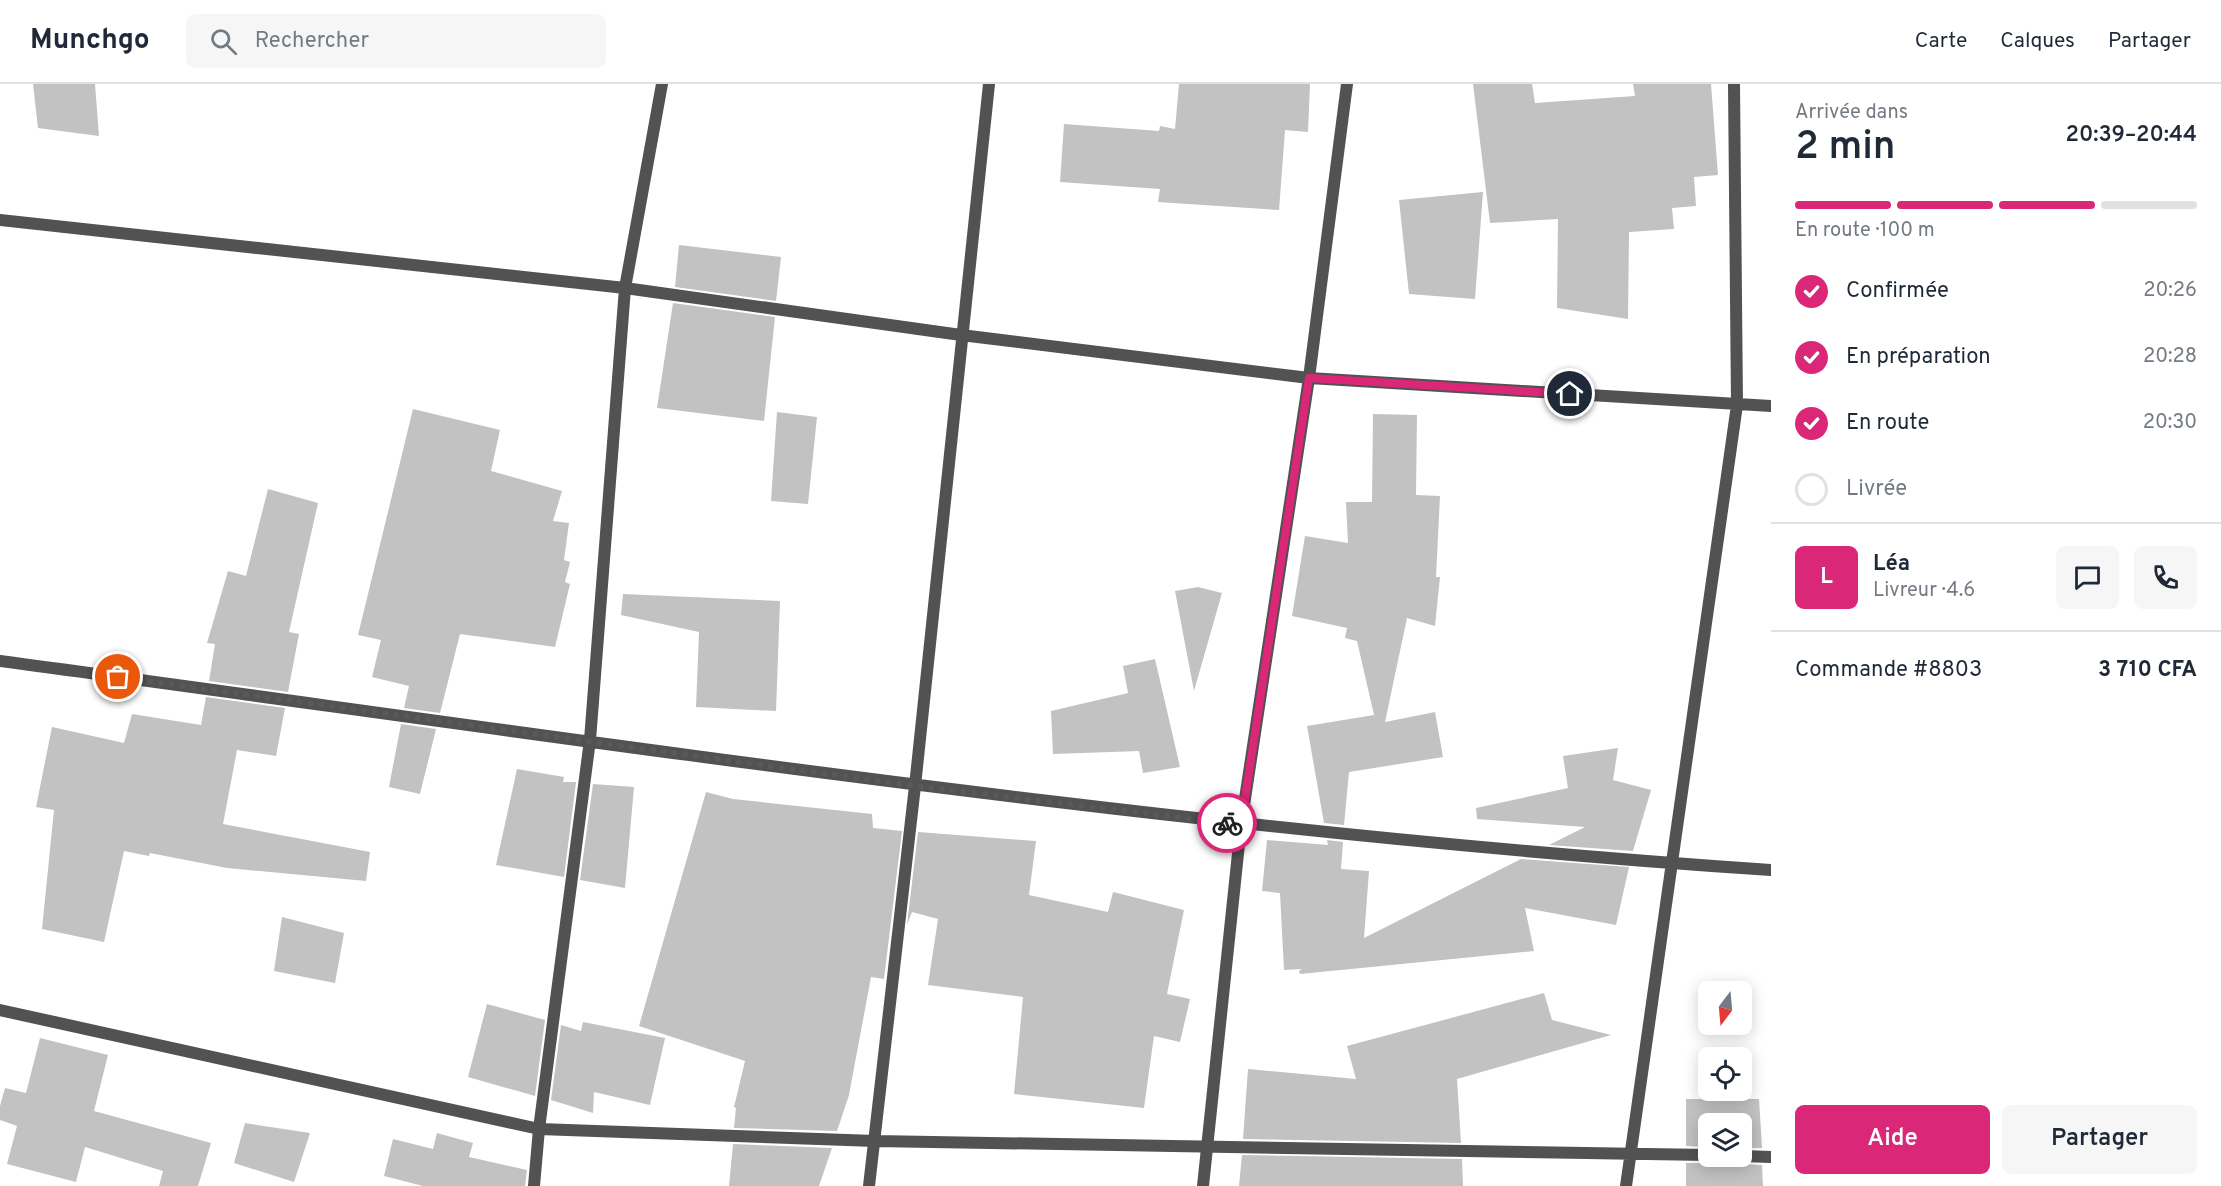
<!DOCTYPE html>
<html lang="fr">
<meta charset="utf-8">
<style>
body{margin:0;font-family:Overpass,sans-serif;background:#f6f6f7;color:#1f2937;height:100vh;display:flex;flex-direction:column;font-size:22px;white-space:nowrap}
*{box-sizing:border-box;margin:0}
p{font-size:20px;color:#747a83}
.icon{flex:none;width:33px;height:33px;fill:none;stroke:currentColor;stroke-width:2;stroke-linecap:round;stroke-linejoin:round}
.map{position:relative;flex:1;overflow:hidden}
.sheet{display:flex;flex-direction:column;background:#fff;width:450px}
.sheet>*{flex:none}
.needle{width:39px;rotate:196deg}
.buttons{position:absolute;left:1698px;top:897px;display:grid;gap:12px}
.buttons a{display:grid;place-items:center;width:54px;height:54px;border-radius:9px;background:#fff;box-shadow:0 3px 15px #0003;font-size:30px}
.pin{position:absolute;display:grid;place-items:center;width:51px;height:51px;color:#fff;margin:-26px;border:3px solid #fff;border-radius:50%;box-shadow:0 2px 6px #0007}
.courier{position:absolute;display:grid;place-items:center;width:60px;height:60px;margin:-30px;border:4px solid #db2777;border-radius:50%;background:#fff;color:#222;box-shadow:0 2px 8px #0007}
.headline em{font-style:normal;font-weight:600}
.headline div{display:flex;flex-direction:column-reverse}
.headline{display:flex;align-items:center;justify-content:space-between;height:102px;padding:0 24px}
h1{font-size:39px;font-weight:600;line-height:45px}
.bar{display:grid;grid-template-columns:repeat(4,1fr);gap:9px 6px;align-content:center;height:72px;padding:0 24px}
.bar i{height:8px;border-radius:4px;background:#e0e1e3}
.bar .active{background:#db2777}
.bar p{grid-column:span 4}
.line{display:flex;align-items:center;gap:15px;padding:0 24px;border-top:2px solid #e0e1e3}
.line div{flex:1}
.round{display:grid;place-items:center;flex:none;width:63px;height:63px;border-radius:9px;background:#f6f6f7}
ol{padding:0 24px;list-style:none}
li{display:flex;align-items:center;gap:18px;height:66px}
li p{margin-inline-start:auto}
li .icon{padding:6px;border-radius:50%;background:#db2777;color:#fff;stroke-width:4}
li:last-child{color:#747a83}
li i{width:33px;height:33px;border:3px solid #e0e1e3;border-radius:50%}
.action{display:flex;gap:12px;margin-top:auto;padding:12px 24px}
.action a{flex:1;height:69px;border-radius:9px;background:#db2777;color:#fff;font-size:24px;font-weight:600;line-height:69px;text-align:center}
.action a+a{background:#f6f6f7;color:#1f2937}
header{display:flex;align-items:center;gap:36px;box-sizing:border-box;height:84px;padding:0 30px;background:#fff;border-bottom:2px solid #e0e1e3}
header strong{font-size:28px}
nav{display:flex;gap:33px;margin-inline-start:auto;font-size:21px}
.search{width:420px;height:54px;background:#f6f6f7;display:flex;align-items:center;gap:15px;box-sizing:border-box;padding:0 21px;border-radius:9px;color:#747a83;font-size:22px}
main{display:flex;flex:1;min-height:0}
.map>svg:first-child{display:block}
.building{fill:#c2c2c2}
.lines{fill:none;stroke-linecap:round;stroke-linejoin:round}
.minor{stroke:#525252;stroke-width:12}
.done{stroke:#595959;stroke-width:6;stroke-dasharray:0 10.8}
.route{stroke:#db2777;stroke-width:8}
</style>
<header>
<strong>Munchgo</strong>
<div class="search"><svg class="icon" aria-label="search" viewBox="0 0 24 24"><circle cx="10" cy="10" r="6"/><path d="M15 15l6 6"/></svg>Rechercher</div>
<nav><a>Carte</a><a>Calques</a><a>Partager</a></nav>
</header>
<main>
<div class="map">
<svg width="1771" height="1102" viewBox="0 0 1771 1102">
<rect width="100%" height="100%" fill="#fff"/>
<path class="building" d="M33,0H95L99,52L38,44Z
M1179,0H1310L1308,48L1285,46L1279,126L1158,118L1160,105L1060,98L1064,40L1159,47L1160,42L1175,45Z
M1473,0H1532L1535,19L1635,12L1633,0H1711L1718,91L1694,93L1696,122L1672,124L1674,145L1629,148L1628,235L1557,224L1558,135L1490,139Z
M1483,108L1475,215L1409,210L1399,116Z
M679,161L781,173L776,217L675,203Z
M673,219L775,233L764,337L657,324Z
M413,325L500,346L491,387L562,407L553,437L569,439L564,476L570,478L565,498L570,500L555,563L460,550L440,629L404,624L409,602L372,593L381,556L358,551Z
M777,328L817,333L808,420L771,417Z
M1373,330L1417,331L1416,411L1440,412L1436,493H1440L1435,542L1407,534L1385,638L1435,628L1443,673L1349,688L1344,741L1324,739L1307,642L1374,631L1357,557L1345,554L1347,544L1292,532L1305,452L1348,459L1346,418H1372Z
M268,405L318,419L289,548L299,550L288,608L209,597L215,560L207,559L228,487L246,492Z
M1198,503L1222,509L1194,607L1175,507Z
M623,510L780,517L776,627L696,623L699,548L621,531Z
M1155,575L1180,683L1143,689L1139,667L1053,670L1051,627L1128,609L1123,582Z
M206,613L285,624L276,672L237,666L223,740L370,768L366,797L227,784L150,769L149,772L124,767L104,858L42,845L54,726L36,723L52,643L124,659L132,630L201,641Z
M401,640L436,645L420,710L389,703Z
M1618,664L1613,696L1651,706L1633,767L1549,761L1585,743L1477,735L1476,724L1568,704L1563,672Z
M517,685L564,693L563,698H576L564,793L496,781Z
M593,700L634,703L625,804L580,796Z
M706,708L733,715L872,730L873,744L902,747L884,895L871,893L849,1011L837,1047L734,1044L736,1024L734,1023L745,977L639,942Z
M918,748L1036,757L1029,811L1108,828L1113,808L1184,826L1167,910L1190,915L1180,958L1154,952L1144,1024L1014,1010L1023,913L928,901L938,835L912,828L907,841Z
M1267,756L1328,761L1327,756L1343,758L1341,785L1369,787L1364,854L1521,775L1629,783L1616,841L1525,824L1534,867L1300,890L1299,887L1302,885L1284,886L1280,809L1262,807Z
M282,833L344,849L335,899L274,887Z
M1544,909L1552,936L1611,951L1457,995L1461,1059L1243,1055L1248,985L1356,995L1347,962Z
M487,920L545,936L535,1012L468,993Z
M583,938L665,954L650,1021L594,1008L593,1029L551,1016L561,941L581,947Z
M40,954L108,971L94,1027L211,1059L198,1102H159L163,1087L85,1063L76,1098L7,1080L17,1042L0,1036V1022L5,1004L26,1009Z
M1686,1015H1759L1762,1064H1742V1040H1708V1063L1686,1062Z
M245,1039L310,1049L294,1098L234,1079Z
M437,1049L473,1059L469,1073L527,1086L525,1102H423L384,1092L393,1055L433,1065Z
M733,1060L832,1064L819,1102H729Z
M1242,1071L1462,1075L1463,1102H1239Z
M1716,1072H1734L1741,1080L1762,1081L1763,1102H1686V1079H1708Z"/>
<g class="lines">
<path class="minor" d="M0,136L625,204L961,251L1309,294L1771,322
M0,577C589,656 1177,747 1771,786
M0,926L539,1045L875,1057L1708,1071
M1742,1072L1771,1073
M534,1102L539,1045L590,656L625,204L662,0
M869,1102L915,702L989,0
M1203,1102L1241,741L1309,294L1347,0
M1626,1102L1737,321L1734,0"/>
</g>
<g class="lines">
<path class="done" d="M118,593L915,702L1227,739"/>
<path class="route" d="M1227,739L1241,741L1309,294L1570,310"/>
</g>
</svg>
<div class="buttons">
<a><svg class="needle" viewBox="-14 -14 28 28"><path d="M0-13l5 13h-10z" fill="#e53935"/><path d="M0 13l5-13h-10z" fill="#747a83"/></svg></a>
<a><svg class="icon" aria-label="locate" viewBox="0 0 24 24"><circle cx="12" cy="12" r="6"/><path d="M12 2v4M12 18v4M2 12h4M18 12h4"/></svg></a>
<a><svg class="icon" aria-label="layers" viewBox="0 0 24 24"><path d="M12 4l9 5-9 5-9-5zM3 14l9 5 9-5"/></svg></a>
</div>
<div class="pin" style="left:118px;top:593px;background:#ea580c"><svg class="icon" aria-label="bag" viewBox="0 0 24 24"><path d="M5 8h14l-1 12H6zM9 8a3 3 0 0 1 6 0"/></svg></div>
<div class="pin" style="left:1570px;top:310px;background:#1f2937"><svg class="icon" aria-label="home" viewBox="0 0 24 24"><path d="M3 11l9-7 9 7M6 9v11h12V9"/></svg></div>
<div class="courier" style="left:1227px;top:739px"><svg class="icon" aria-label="bike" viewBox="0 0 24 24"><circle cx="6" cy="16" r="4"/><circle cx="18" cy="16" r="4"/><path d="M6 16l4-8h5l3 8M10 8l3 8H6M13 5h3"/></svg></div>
</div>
<section class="sheet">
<div class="headline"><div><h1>2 min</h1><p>Arrivée dans</p></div><em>20:39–20:44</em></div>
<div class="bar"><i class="active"></i><i class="active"></i><i class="active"></i><i></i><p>En route · 100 m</p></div>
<ol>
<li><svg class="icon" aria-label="check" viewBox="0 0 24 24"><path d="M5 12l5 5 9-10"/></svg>Confirmée<p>20:26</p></li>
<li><svg class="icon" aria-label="check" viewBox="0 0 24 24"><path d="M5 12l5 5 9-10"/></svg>En préparation<p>20:28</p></li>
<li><svg class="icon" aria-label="check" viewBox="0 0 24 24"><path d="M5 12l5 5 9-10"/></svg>En route<p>20:30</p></li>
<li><i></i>Livrée</li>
</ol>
<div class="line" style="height:108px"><b class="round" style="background:#db2777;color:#fff">L</b><div><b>Léa</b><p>Livreur · 4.6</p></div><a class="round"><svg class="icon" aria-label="chat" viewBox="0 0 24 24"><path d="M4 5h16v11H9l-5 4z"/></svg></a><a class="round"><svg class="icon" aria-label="phone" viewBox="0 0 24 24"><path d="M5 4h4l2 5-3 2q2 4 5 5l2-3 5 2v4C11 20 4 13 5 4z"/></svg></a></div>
<div class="line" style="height:78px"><div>Commande #8803</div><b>3 710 CFA</b></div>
<div class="action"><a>Aide</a><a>Partager</a></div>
</section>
</main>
